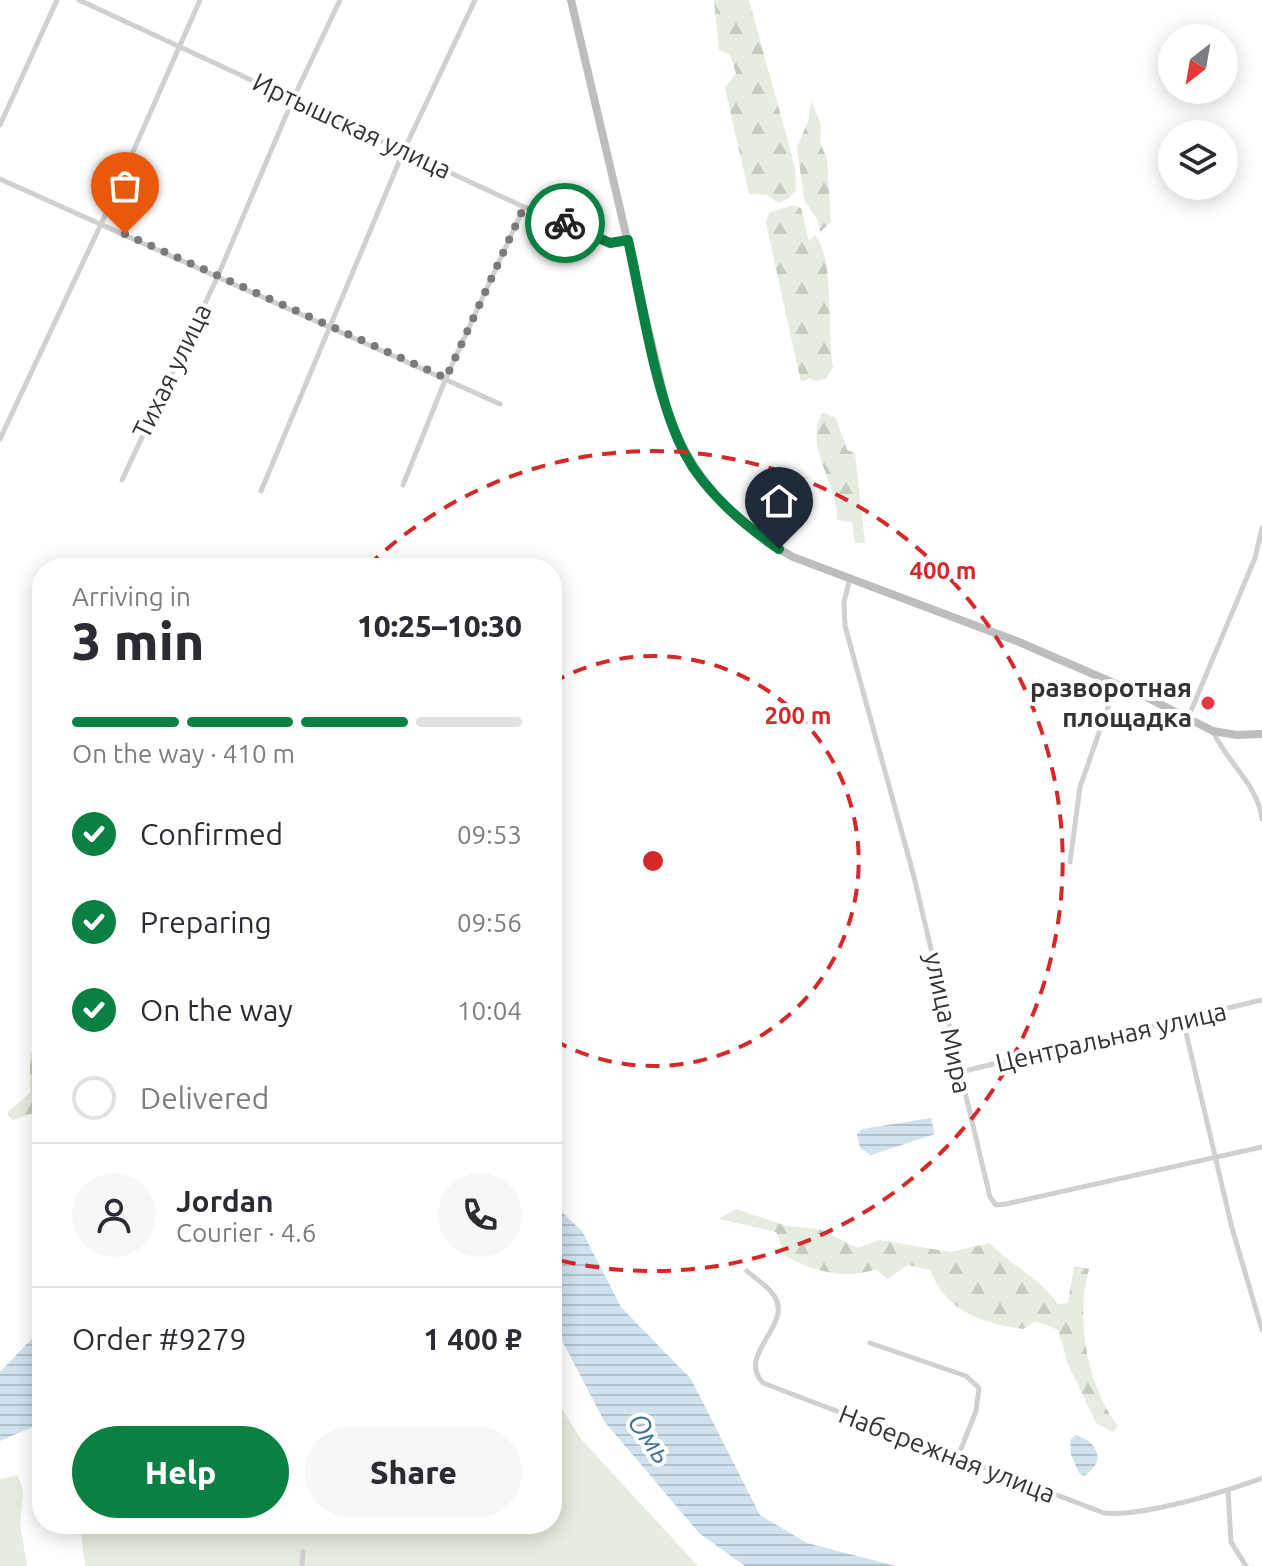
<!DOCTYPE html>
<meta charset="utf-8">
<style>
body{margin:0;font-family:Ubuntu,sans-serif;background:#f7f7f7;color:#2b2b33;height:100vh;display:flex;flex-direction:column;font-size:30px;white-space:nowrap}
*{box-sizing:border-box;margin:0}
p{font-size:26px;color:#7c7c81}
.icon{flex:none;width:44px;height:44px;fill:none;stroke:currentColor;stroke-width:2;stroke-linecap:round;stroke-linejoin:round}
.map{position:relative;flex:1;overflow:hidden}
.side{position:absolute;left:32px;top:558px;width:530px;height:976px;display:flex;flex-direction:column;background:#fff;border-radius:32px;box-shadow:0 4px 20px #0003}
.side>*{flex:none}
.needle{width:52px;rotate:211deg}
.buttons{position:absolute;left:1158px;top:24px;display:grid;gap:16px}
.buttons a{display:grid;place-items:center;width:80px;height:80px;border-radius:50%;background:#fff;box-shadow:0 4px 20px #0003;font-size:40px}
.pin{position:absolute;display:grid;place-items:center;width:68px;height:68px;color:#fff;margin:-82px -34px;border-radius:50% 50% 50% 0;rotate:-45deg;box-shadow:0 0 8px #0007}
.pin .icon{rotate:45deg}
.courier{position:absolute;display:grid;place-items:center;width:80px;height:80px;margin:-40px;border:6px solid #0b8043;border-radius:50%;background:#fff;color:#222;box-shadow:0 2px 10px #0007}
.headline em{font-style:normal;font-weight:800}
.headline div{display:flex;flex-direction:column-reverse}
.headline{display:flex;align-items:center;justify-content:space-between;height:136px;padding:0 40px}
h1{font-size:52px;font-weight:800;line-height:60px}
.bar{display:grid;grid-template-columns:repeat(4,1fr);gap:12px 8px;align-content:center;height:96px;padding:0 40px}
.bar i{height:10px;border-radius:6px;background:#e1e1e2}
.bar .current{background:#0b8043}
.bar p{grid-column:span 4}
.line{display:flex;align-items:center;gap:20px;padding:0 40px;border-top:2px solid #e1e1e2}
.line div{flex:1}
.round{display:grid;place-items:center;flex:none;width:84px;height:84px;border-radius:42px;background:#f7f7f7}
ol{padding:0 40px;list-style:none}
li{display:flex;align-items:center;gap:24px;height:88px}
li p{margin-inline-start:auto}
li .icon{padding:8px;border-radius:50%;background:#0b8043;color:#fff;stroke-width:4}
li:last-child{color:#7c7c81}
li i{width:44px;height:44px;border:4px solid #e1e1e2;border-radius:50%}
.button{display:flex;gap:16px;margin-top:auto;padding:16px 40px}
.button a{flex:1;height:92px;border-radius:48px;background:#0b8043;color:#fff;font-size:32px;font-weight:800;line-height:92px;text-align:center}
.button a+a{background:#f7f7f7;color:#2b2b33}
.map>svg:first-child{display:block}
.forest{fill:url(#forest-firs)}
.garden{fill:#e6ecdf}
.water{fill:url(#water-rules)}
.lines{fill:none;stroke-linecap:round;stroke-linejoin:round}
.street{stroke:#d0d0d0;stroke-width:5}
.secondary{stroke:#bdbdbd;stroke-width:8}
.done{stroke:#7a7a7a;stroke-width:8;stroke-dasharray:0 14.4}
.route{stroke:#0b8043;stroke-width:10}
.ring{fill:none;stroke:#d62828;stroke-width:4;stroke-dasharray:14 10}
.poi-dot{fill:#e63946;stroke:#fff;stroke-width:3}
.labels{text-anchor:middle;stroke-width:8;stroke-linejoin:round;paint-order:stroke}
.street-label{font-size:26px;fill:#333;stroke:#fff}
.poi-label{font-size:26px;font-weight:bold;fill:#333;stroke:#fff;text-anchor:end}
.water-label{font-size:28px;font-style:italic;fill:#3f7597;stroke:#fff}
.centre{fill:#d62828;stroke:#fff;stroke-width:4}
.ring-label{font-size:24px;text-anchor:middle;font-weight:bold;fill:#d62828;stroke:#fff;stroke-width:8;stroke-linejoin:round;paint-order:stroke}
</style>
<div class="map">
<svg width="1262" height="1566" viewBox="0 0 1262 1566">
<defs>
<pattern id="forest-firs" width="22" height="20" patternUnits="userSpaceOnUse" patternTransform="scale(2)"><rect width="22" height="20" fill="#e6ecdf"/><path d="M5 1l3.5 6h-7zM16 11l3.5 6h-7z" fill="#c6cbc0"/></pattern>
<pattern id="water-rules" width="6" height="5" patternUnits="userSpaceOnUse" patternTransform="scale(2)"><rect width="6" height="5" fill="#cfe2ee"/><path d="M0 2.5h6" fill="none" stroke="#b2c2cd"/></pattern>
</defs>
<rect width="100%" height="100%" fill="#fff"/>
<path class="forest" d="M714,0H749L795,167L796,190L788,199L778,203L767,195L749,194L725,88L736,73L730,55L719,50Z
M811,100L821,125L820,142L827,159L831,222L820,232L818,221L804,199L797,147L809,119Z
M793,205L801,208L809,241L815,235C836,261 826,333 833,367L826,379L815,381L810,378L801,382L766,223L769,213Z
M823,412L836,418L847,450L855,453L865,543H855L852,522L837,520C839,485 802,445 823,412Z
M30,1052L34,1061L42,1055L38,1071L42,1111L12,1120L7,1113L30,1093Z
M736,1209L787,1226L819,1229L858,1248L880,1240L950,1252L990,1243C1012,1267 1039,1277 1058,1304L1068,1303L1074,1266L1089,1269C1075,1318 1087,1386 1118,1426L1113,1432L1096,1423L1068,1364L1058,1330L1036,1321L1023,1329C981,1323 946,1311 930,1270L908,1265L887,1279L876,1269C843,1281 817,1271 786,1257L776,1232L719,1219Z"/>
<path class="garden" d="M552,1393L581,1439L698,1566H85L80,1524H552Z
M18,1475L23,1492L20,1524L27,1566H0V1479Z"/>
<path class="water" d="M931,1118L935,1134L871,1155L860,1148L857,1134L862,1129Z
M552,1203L582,1231L621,1307L691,1379L760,1515L807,1543L896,1566H745L699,1533L604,1421L552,1321Z
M42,1328V1423L0,1441V1372Z
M1076,1435C1098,1442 1107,1462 1084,1476L1079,1473L1071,1455L1070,1440Z"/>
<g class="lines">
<path class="street" d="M79,0L524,207L610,243L627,240
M0,125L57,0
M0,179L500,404
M0,439L102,222L200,0
M122,480L217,278L293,99L340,0
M403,485L446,378L524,207
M261,491L404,150L475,0
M850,578L844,602L845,626L913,873L990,1197L996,1205L1006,1204L1262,1147
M1188,718L1255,558L1262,528
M1213,731C1226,762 1258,784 1262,819
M1070,862L1080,787L1116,684
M1183,1020L1232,1228L1262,1330
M960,1072L1262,1000
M747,1271C756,1279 769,1287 775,1297C792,1326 736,1355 763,1383L1104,1513C1143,1517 1224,1492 1262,1478
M870,1343L966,1376L979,1388L976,1411L957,1459
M1228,1490L1231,1542L1246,1566
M302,1566L303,1552"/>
<path class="secondary" d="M571,0L667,409C688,472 734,525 793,557L1019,642L1146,697L1213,731L1237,735L1262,734"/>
</g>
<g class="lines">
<path class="done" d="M125,234L446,378L524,207L565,223"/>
<path class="route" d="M565,223L610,243L628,240C642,302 656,400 685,454C705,492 745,526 779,549"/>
</g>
<g class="ring">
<path d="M552 683A205 205 0 1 1 552 1039"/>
<path d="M368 566A410 410 0 1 1 554 1259"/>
</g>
<circle class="poi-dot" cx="1208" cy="703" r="8"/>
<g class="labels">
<g class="street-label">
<text transform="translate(352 126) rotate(25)" y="9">Иртышская улица</text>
<text transform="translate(172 371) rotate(-64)" y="9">Тихая улица</text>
<text transform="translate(948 1023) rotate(78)" y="9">улица Мира</text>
<text transform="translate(1111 1037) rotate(-13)" y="9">Центральная улица</text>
<text transform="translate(947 1454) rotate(21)" y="9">Набережная улица</text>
</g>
<g class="poi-label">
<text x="1192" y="697">разворотная<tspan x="1192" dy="30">площадка</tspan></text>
</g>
<g class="water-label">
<text transform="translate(650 1438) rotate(55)" y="10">Омь</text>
</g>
</g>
<circle cx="653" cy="861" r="12" class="centre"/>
<g class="ring-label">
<text x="943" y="579">400 m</text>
<text x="798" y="724">200 m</text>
</g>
</svg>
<div class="buttons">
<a><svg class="needle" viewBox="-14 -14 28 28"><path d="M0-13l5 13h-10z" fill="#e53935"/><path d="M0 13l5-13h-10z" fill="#7c7c81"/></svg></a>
<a><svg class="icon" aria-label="layers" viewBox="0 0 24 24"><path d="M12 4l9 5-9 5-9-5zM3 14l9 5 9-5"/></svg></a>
</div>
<div class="pin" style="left:125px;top:234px;background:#ea580c"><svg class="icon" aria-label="bag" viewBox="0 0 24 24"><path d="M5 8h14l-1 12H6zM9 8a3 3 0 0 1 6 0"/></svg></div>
<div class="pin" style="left:779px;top:549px;background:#1f2937"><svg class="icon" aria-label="home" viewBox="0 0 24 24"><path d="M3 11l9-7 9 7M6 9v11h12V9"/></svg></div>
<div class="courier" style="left:565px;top:223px"><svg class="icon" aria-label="bike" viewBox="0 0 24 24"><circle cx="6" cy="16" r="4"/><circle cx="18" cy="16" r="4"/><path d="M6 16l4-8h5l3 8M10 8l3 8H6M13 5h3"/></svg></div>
<section class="side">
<div class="headline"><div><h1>3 min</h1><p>Arriving in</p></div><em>10:25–10:30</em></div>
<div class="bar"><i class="current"></i><i class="current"></i><i class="current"></i><i></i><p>On the way · 410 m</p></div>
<ol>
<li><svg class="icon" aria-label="check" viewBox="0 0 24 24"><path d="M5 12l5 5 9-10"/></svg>Confirmed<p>09:53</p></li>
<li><svg class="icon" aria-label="check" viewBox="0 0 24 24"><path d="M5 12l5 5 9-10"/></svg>Preparing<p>09:56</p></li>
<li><svg class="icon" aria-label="check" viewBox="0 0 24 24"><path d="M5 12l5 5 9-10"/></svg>On the way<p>10:04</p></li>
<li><i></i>Delivered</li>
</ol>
<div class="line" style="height:144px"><a class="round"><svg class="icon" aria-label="person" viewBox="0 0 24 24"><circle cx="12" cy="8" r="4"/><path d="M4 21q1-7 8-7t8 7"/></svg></a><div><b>Jordan</b><p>Courier · 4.6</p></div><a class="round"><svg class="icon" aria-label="phone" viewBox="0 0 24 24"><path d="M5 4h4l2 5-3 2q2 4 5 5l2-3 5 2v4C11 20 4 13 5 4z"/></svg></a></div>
<div class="line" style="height:104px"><div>Order #9279</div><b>1 400 ₽</b></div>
<div class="button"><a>Help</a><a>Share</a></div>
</section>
</div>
